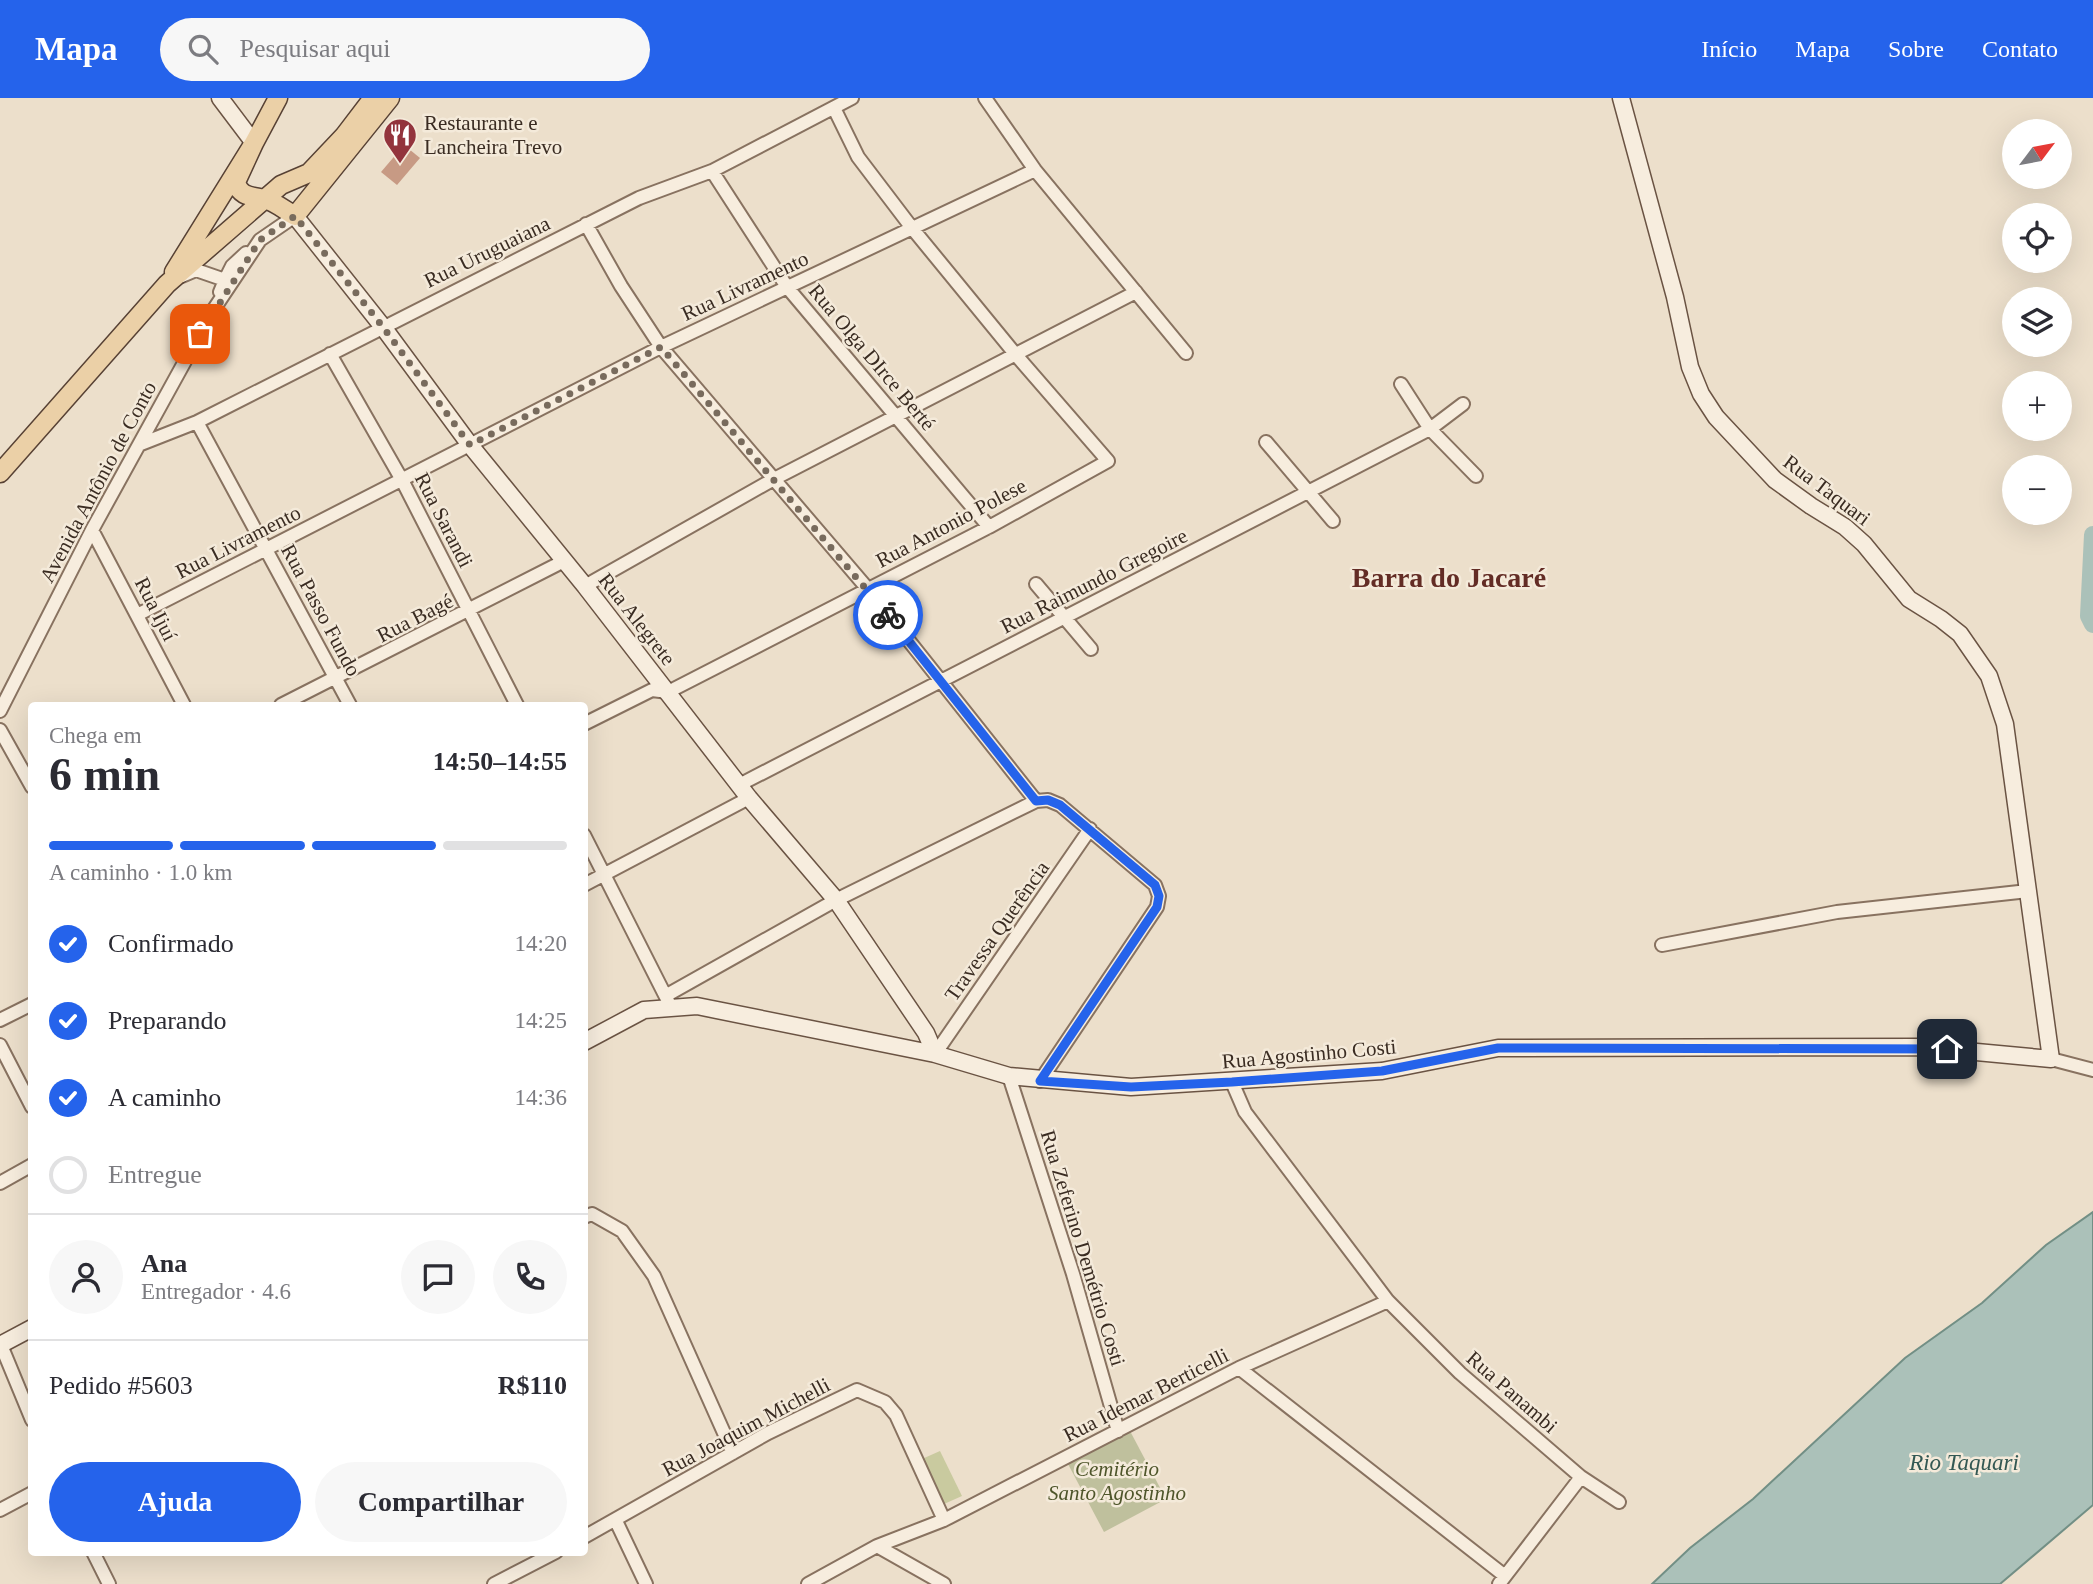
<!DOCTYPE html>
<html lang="pt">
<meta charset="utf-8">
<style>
body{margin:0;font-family:"Times New Roman",serif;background:#f7f7f7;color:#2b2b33;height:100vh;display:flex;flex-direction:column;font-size:26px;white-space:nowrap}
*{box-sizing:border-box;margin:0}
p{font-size:23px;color:#7c7c81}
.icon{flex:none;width:38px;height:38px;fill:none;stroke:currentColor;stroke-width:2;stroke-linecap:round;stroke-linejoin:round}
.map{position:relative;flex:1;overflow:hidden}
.panel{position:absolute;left:28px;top:604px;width:560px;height:854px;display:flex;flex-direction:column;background:#fff;border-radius:7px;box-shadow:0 7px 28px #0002}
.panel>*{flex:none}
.needle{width:46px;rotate:58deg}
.fabs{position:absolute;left:2002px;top:21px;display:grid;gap:14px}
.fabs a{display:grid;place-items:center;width:70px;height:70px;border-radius:50%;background:#fff;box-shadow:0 7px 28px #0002;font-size:35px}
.pin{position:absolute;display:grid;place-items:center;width:60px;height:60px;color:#fff;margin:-30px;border-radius:14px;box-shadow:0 4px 10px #0006}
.courier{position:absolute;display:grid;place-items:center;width:70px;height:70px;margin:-35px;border:5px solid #2563eb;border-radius:50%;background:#fff;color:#222;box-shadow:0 2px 9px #0007}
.head em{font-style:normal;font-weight:800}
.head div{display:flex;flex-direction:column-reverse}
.head{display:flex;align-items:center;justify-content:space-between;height:119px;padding:0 21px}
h1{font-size:46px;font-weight:800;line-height:52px}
.bar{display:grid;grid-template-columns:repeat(4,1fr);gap:10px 7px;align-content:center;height:84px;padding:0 21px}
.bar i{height:9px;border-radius:5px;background:#e1e1e2}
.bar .on{background:#2563eb}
.bar p{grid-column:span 4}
.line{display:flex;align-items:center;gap:18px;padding:0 21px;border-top:2px solid #e1e1e2}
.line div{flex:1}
.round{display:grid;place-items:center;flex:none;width:74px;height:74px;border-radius:37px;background:#f7f7f7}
ol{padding:0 21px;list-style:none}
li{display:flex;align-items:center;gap:21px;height:77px}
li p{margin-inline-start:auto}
li .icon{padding:7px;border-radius:50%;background:#2563eb;color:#fff;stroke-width:4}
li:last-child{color:#7c7c81}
li i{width:38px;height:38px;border:4px solid #e1e1e2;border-radius:50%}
.action{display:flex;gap:14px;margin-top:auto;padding:14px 21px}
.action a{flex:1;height:80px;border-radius:42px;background:#2563eb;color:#fff;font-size:28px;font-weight:800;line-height:80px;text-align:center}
.action a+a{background:#f7f7f7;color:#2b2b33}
header{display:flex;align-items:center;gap:42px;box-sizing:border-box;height:98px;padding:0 35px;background:#2563eb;color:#fff}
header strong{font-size:33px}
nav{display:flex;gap:38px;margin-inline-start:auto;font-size:24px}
.search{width:490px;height:63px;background:#f7f7f7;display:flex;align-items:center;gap:18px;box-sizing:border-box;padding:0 24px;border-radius:38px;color:#7c7c81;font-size:26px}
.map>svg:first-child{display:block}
.green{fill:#c9ca9f}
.cemetery{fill:#bfc09d}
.water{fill:#abc1b9;stroke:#728f85;stroke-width:2}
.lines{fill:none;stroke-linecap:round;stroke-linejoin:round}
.river{stroke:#abc1b9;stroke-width:18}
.building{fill:#c79a84}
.street-casing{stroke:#887260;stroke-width:16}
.secondary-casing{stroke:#6a5343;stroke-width:19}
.primary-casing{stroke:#574134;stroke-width:21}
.street{stroke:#f7edde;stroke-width:12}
.secondary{stroke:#f7edde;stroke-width:16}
.primary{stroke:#ebd0a7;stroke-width:18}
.done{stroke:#786b5d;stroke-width:7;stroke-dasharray:0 12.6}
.route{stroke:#2563eb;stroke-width:9}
.labels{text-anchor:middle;stroke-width:5;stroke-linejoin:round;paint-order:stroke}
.poi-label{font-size:21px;fill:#3a2c22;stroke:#f4eada;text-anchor:start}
.street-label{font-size:21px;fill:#3a2c22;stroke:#f4eada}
.park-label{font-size:21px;font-style:italic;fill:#4e552a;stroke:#f4eada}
.water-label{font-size:23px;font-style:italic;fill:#335853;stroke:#f4eada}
.district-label{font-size:28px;font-weight:bold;fill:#632c25;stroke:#f4eada}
</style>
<header>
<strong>Mapa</strong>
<div class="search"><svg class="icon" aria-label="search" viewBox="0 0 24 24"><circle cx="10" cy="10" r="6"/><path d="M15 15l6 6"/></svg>Pesquisar aqui</div>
<nav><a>Início</a><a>Mapa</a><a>Sobre</a><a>Contato</a></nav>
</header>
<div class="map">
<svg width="2093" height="1486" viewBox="0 0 2093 1486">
<rect width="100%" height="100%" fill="#ecdfcb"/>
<path class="green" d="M940,1353L962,1398L944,1406L922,1361Z"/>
<path class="cemetery" d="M1130,1333L1166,1401L1104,1434L1068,1366Z"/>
<path class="water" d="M2093,1114V1407L2000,1486H1652L1690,1450L1753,1401L1905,1260L1982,1205L2046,1147Z"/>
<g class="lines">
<path class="river" d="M2093,437L2089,518L2093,526"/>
</g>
<path class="building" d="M404,47L420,60L397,87L381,74Z"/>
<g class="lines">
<g class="street-casing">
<path id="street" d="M985,0L1035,72L1186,255
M712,73L787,189L989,429
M586,126L621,188L661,249L867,490L1036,703
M182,178L196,172L225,182L220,194
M225,182L232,168L246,155
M330,256L402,382L517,607
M1401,286L1430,331L1476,378
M197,324L350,607
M1266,344L1333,423
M141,346L197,324L639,100L712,73L852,0
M92,432L184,607
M1036,486L1091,551
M585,488L774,381L1136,194
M137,517L661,249L1035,72
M281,607L564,463
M0,613L92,432L212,214L260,142L295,118
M584,626L652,592L668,594L989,429L1108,363L1016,257L912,130L858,59L834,10
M0,632L32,689
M739,687L1430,331L1463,306
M584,737L668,903
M584,787L749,700
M1662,847L1837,814L2028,793
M667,897L836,802L1036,703L1048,702L1060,707L1155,787L1159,798L1157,809L1040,983
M0,922L32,906
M0,947L32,1009
M935,956L1090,731
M2051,961L2093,972
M1009,978L1073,1176L1118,1333
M1232,984L1245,1014L1388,1203L1460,1275L1581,1379L1619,1404
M0,1085L32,1067
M584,1119L592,1116L622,1133L654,1178L733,1355
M1,1247L32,1322
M1239,1270L1505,1478
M0,1412L32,1395
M616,1423L646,1486
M584,1439L768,1335L857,1292L885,1304L896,1317L944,1422
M877,1448L944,1486
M93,1454L109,1486
M494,1486L556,1454
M808,1486L877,1448L944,1422L1239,1270L1388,1203
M1499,1486L1581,1379"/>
</g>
<g class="secondary-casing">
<path id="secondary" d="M220,0L254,45
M295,118L383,229L470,347L585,488L749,700L836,802L926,935L935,956
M584,944L644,912L697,908L935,956L1009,978L1131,989L1382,973L1498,950L1923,949L2051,961L2005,626L1989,578L1960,536L1941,521L1909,501L1864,446L1845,429L1811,408L1775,382L1716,319L1701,296L1690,269L1675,199L1621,0
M0,1247L32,1230"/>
</g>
<g class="primary-casing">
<path id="primary" d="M254,45L236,84C240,99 251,98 264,101C274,103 286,113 295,118L390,0
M174,174L254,45L278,0
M0,375L167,186L281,87L309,75L344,38L373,0"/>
</g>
<use href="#street" class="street"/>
<use href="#secondary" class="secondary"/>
<use href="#primary" class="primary"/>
</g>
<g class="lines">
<path class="done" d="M200,236L260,142L295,118L383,229L470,347L661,249L888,517"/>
<path class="route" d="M888,517L1036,703L1048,702L1060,707L1155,787L1159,798L1157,809L1040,983L1131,989L1232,984L1382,973L1498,950L1947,951"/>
</g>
<defs>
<g id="restaurant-pin" transform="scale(1.75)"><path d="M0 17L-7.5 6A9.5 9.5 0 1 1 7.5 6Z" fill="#93343d" stroke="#f4eada"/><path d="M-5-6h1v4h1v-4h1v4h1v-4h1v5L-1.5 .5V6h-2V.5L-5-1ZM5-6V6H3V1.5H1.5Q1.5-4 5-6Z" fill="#fff"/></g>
</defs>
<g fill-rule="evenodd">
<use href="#restaurant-pin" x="400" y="37"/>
</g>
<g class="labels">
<g class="poi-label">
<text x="424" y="32">Restaurante e<tspan x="424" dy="24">Lancheira Trevo</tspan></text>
</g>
<g class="street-label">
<text transform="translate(487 154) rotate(-26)" y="7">Rua Uruguaiana</text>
<text transform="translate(745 188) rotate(-25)" y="7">Rua Livramento</text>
<text transform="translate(872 259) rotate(50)" y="7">Rua Olga DIrce Berté</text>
<text transform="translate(98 384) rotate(-62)" y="7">Avenida Antônio de Conto</text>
<text transform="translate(1827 392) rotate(37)" y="7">Rua Taquari</text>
<text transform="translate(444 422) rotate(63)" y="7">Rua Sarandi</text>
<text transform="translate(951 425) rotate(-28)" y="7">Rua Antonio Polese</text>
<text transform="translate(238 444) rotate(-27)" y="7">Rua Livramento</text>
<text transform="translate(1094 483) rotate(-27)" y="7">Rua Raimundo Gregoire</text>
<text transform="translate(156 511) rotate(63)" y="7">Rua Ijuí</text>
<text transform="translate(321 512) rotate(62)" y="7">Rua Passo Fundo</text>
<text transform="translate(415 520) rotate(-27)" y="7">Rua Bagé</text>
<text transform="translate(637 521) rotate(52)" y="7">Rua Alegrete</text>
<text transform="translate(997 833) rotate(-55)" y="7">Travessa Querência</text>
<text transform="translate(1309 956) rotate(-5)" y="7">Rua Agostinho Costi</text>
<text transform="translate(1083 1150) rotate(73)" y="7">Rua Zeferino Demétrio Costi</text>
<text transform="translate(1512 1294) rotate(41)" y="7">Rua Panambi</text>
<text transform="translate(1146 1297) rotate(-27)" y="7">Rua Idemar Berticelli</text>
<text transform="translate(746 1329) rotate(-28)" y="7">Rua Joaquim Michelli</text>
</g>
<g class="park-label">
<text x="1117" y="1378">Cemitério<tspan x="1117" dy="24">Santo Agostinho</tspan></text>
</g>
<g class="water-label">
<text x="1964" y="1372">Rio Taquari</text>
</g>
<g class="district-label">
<text x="1449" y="489">Barra do Jacaré</text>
</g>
</g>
</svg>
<div class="fabs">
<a><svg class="needle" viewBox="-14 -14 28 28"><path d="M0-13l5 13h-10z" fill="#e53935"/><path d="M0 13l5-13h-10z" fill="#7c7c81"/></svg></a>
<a><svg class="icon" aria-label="locate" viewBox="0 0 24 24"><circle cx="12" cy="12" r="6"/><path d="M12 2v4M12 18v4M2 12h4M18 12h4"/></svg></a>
<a><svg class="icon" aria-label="layers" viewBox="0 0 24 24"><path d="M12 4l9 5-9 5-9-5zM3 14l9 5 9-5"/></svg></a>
<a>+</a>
<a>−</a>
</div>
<div class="pin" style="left:200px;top:236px;background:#ea580c"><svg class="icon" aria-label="bag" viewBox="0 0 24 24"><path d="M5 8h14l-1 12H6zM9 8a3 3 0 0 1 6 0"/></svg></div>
<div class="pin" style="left:1947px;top:951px;background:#1f2937"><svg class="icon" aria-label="home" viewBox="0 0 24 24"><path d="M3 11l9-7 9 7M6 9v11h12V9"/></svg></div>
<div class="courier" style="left:888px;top:517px"><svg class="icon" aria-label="bike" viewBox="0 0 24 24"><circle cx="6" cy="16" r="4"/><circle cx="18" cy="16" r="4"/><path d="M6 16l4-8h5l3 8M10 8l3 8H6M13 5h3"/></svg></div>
<section class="panel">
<div class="head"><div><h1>6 min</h1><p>Chega em</p></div><em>14:50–14:55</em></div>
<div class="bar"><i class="on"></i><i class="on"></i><i class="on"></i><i></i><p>A caminho · 1.0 km</p></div>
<ol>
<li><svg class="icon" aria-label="check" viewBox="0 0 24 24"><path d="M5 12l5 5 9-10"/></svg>Confirmado<p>14:20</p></li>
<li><svg class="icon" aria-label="check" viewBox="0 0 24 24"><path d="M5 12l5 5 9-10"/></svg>Preparando<p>14:25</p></li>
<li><svg class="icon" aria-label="check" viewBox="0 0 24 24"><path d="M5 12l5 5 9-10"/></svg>A caminho<p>14:36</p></li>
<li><i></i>Entregue</li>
</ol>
<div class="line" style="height:126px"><a class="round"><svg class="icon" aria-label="person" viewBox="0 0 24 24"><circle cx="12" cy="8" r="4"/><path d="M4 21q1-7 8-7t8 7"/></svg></a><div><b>Ana</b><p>Entregador · 4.6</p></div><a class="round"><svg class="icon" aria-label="chat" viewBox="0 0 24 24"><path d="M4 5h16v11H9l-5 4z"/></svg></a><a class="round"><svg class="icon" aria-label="phone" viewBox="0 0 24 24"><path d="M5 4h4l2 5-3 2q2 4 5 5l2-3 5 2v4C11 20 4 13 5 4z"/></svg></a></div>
<div class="line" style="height:91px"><div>Pedido #5603</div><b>R$110</b></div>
<div class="action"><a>Ajuda</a><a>Compartilhar</a></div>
</section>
</div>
